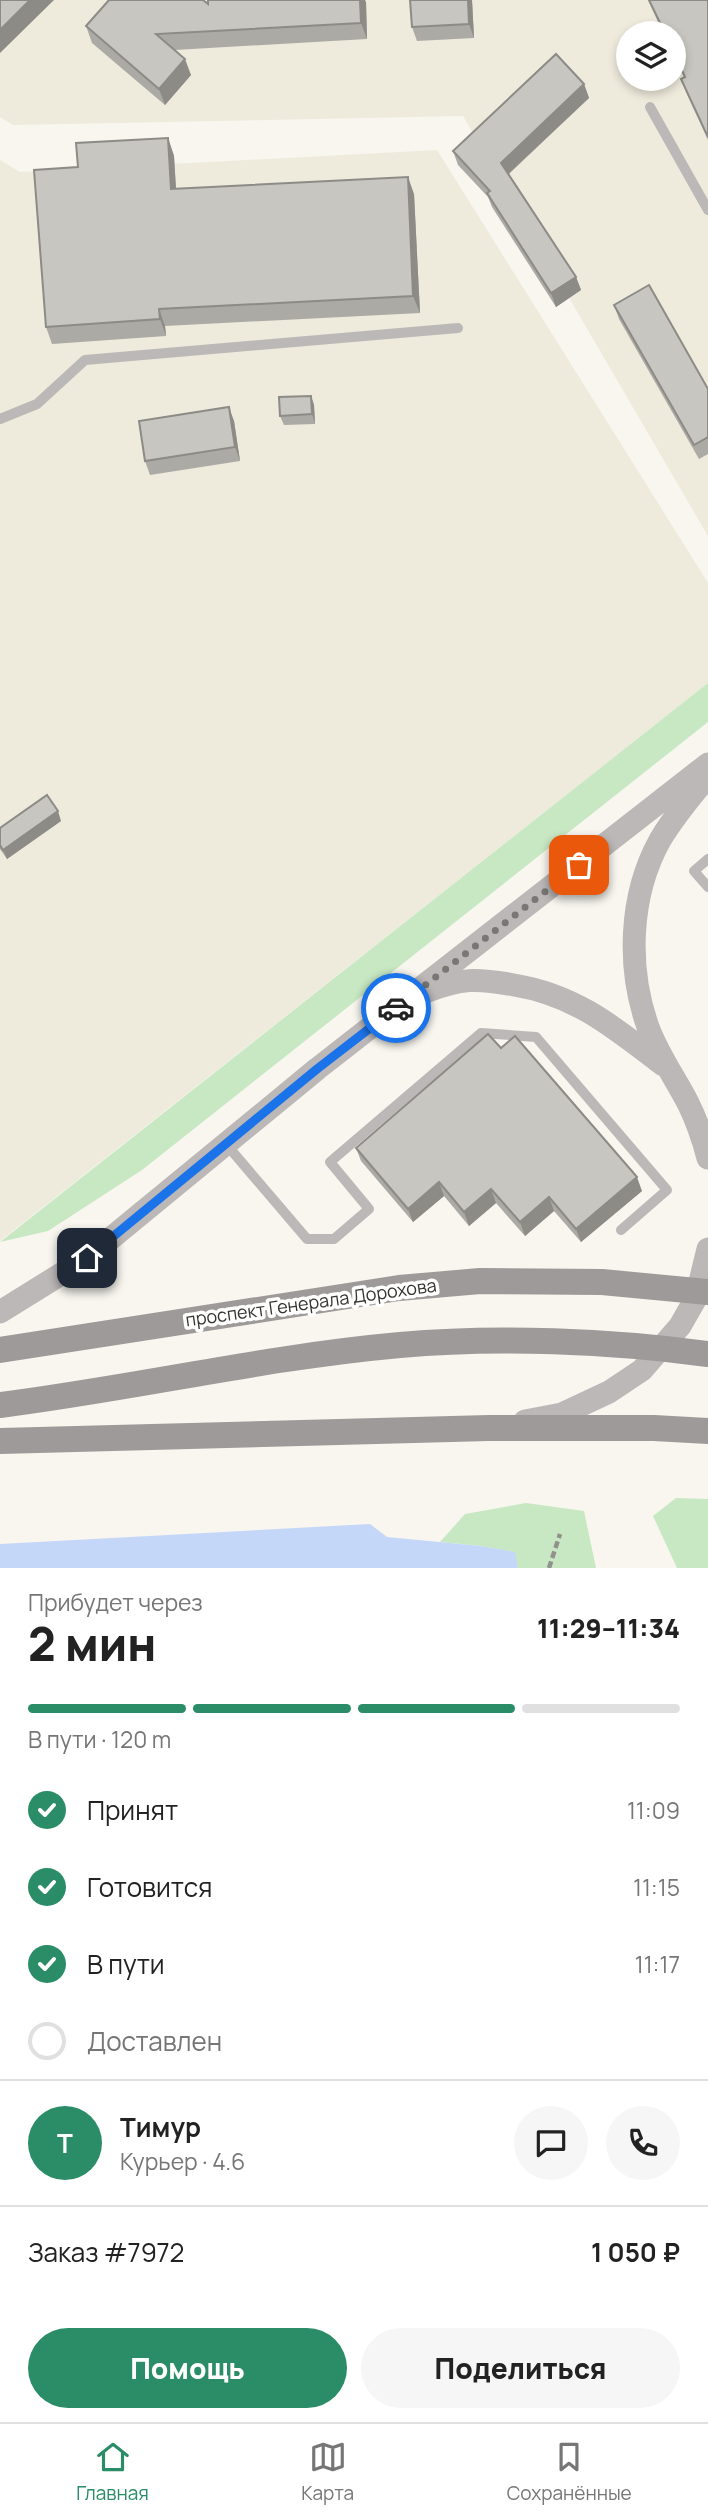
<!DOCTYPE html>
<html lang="ru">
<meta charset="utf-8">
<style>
body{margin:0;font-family:Manrope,sans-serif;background:#f6f6f6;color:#222;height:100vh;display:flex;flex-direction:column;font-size:26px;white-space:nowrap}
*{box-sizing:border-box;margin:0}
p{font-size:23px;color:#767676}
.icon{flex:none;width:38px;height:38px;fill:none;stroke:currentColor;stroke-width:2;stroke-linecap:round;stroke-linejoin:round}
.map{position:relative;height:1568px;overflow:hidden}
.sheet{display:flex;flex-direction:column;background:#fff;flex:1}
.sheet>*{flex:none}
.buttons{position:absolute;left:616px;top:21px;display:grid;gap:14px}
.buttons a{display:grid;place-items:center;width:70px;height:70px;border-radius:50%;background:#fff;box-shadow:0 4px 10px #0003;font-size:35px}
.pin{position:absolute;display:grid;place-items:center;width:60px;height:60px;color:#fff;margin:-30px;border-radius:14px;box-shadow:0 4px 10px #0006}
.courier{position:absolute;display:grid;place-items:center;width:70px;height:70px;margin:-35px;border:5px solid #1a73e8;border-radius:50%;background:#fff;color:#222;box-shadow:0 2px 9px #0007}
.head em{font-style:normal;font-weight:800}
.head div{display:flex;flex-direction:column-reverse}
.head{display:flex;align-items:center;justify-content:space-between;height:119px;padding:0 28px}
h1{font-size:46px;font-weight:800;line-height:52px}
.bar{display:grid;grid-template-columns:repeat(4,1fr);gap:10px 7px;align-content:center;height:84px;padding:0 28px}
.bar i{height:9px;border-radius:5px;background:#e0e0e0}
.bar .current{background:#2a8d67}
.bar p{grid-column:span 4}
.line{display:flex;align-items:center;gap:18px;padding:0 28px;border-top:2px solid #e0e0e0}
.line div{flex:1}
.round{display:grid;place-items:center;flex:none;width:74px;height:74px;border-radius:37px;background:#f6f6f6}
ol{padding:0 28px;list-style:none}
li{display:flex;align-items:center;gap:21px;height:77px}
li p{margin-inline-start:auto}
li .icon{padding:7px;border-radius:50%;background:#2a8d67;color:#fff;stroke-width:4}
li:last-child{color:#767676}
li i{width:38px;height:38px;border:4px solid #e0e0e0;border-radius:50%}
.action{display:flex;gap:14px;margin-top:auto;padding:14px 28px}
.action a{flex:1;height:80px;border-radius:42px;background:#2a8d67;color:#fff;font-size:28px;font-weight:800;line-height:80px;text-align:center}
.action a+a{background:#f6f6f6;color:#222}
.tab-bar{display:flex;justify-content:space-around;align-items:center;height:98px;border-top:2px solid #e0e0e0;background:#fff;font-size:19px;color:#767676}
.tab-bar a{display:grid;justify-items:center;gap:4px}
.tab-bar .current{color:#2a8d67}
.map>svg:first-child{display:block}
.built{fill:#eeeadc;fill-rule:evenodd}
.green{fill:#c7e8c2}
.water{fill:#c4d7f8}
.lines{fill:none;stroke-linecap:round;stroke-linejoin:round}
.path{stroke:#92918c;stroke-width:4.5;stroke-dasharray:7 3.5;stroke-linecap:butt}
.service{stroke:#bcb8b8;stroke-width:10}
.tertiary{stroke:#bcb8b8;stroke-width:23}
.secondary{stroke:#9f9a9a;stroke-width:26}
.wall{fill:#acaaa5}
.shaded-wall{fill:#8c8b86}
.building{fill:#c8c6c0;stroke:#8c8b86;stroke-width:2}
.done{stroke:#787773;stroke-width:7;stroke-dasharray:0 12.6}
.route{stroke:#1a73e8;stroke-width:9}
.labels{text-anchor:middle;stroke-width:7;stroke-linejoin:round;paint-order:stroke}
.street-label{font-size:18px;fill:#333330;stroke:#fff}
</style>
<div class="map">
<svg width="708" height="1568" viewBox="0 0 708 1568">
<rect width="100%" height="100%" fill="#f8f6ef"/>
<path class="built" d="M0,0H708V536L463,116L13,125L0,117ZM628,33H674V79H628Z
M437,150L708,583V683L0,1241V160L20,172Z"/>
<path class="green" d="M708,683V722L142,1170L48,1231L0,1242Z
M676,1498L708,1499V1568H677L653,1516Z
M526,1503L584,1511L596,1568H518L514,1552L481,1546L440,1542L465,1514Z"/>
<path class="water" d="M370,1524L387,1537L481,1546L515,1552L518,1568H0V1544Z"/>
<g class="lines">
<path class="path" d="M549,1568L560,1534"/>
<path class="service" d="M650,107L708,210
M0,419L37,404L85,360L458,328
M708,859L694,871L708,887
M226,1144L307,1239H334L369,1209L330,1162L481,1033L536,1037L667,1190L621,1230"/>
<path class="tertiary" d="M708,776C691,796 673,818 660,840C629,896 627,968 648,1027C658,1054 675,1078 688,1103C697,1121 703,1139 708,1158
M425,992C462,978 476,978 514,985C576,995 615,1028 663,1065
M0,1312L87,1258L317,1069L708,764
M525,1421L562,1414L609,1392L642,1370L680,1326L696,1298L708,1249"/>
<path class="secondary" d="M0,1350L399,1288L480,1281L602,1282L708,1292
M0,1405C134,1388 266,1357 400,1345C497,1336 611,1341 708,1354
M0,1441L489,1428H654L708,1431"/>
</g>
<path class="wall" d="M472,0L474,38L417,41L412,27Z
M648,0H708V140L686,92L681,79L684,77L674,55V33H663Z
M366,2L367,39L175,50L191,75L165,105L92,43L86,26L208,4Z
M584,84L589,98L509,174L576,277L581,290L556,307L492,207L488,197L458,165L453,151Z
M168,138L174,156L176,189L414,194L420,313L165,326L166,336L52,344L46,327L78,167Z
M614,305L708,389V454L699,459L619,319Z
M311,396L314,405L315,424L284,425L280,416Z
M234,421L240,461L150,475L145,461Z
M61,821L7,859L0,849V828Z
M501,1048L642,1191L581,1242L554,1211L525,1236L496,1203L469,1226L444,1196L413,1222L361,1161L356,1148Z"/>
<path class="shaded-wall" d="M30,0H54L0,53V30Z
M360,0H365L366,2L367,39L361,23Z
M468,0H472L474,38L469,24Z
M185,59L191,75L165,105L159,89Z
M584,84L589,98L506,176L501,163Z
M168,138L174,156L177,206L171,189Z
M408,177L414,194L420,313L413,296Z
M576,277L581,290L556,307L551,293Z
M159,309L165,326L166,336L160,319Z
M311,396L314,405L315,424L312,414Z
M229,407L234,421L240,461L235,447Z
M58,811L61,821L7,859L3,850Z
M637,1177L642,1191L581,1242L576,1229Z
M439,1182L444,1196L413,1222L408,1209Z
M491,1189L496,1203L469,1226L464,1212Z
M549,1197L554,1211L525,1236L520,1222Z"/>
<path class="building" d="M0,0H30L0,30Z
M109,0H203L208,4V0H360L361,23L156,34L185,59L159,89L86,26Z
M410,0H468L469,24L412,27Z
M649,0H708V137L681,79L685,77L674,52V33H665Z
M556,54L584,84L501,163L576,277L551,293L487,193L490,191L453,151Z
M168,138L171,189L408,177L413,296L159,309L160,319L46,327L34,170L78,167L76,143Z
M649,285L708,389V437L694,445L614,305Z
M311,396L312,414L280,416L279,397Z
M229,407L235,447L145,461L139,421Z
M47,795L58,811L3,850L0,845V828Z
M488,1034L501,1048L515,1036L637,1177L576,1229L549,1197L520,1222L491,1189L464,1212L439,1182L408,1209L356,1148Z"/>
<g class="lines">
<path class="done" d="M396,1008L579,865"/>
<path class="route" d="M87,1258L317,1069L396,1008"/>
</g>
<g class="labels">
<g class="street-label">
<text transform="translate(311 1303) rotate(-8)" y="6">проспект Генерала Дорохова</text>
</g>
</g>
</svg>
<div class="buttons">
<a><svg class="icon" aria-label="layers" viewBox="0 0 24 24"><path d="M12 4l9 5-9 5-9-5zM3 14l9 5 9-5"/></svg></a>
</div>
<div class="pin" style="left:579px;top:865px;background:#ea580c"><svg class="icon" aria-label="bag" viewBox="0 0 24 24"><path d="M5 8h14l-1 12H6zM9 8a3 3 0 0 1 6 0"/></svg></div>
<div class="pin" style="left:87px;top:1258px;background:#1f2937"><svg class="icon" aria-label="home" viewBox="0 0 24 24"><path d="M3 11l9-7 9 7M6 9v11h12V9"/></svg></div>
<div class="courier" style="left:396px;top:1008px"><svg class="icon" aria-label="car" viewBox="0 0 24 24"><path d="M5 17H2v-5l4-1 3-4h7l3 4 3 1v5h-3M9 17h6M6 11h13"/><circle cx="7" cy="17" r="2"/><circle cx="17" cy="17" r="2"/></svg></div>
</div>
<section class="sheet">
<div class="head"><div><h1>2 мин</h1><p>Прибудет через</p></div><em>11:29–11:34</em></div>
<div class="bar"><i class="current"></i><i class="current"></i><i class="current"></i><i></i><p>В пути · 120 m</p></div>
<ol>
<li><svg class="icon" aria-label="check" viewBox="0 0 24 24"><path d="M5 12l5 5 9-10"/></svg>Принят<p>11:09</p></li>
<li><svg class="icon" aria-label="check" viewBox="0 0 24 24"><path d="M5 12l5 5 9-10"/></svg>Готовится<p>11:15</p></li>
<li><svg class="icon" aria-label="check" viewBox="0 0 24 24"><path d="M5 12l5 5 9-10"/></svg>В пути<p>11:17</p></li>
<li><i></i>Доставлен</li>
</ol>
<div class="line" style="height:126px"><b class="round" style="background:#2a8d67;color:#fff">Т</b><div><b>Тимур</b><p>Курьер · 4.6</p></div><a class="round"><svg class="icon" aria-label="chat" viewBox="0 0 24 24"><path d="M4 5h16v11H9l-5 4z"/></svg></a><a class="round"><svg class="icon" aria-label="phone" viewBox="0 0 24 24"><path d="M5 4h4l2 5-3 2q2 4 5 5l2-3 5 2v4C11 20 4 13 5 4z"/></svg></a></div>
<div class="line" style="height:91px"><div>Заказ #7972</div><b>1 050 ₽</b></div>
<div class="action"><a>Помощь</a><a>Поделиться</a></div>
</section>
<nav class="tab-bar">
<a class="current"><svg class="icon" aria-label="home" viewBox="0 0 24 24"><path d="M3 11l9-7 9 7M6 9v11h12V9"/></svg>Главная</a>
<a><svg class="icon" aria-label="map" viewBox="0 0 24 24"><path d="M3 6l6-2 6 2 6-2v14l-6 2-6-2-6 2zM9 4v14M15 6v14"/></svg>Карта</a>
<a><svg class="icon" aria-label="saved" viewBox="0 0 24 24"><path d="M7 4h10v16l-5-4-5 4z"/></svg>Сохранённые</a>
</nav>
